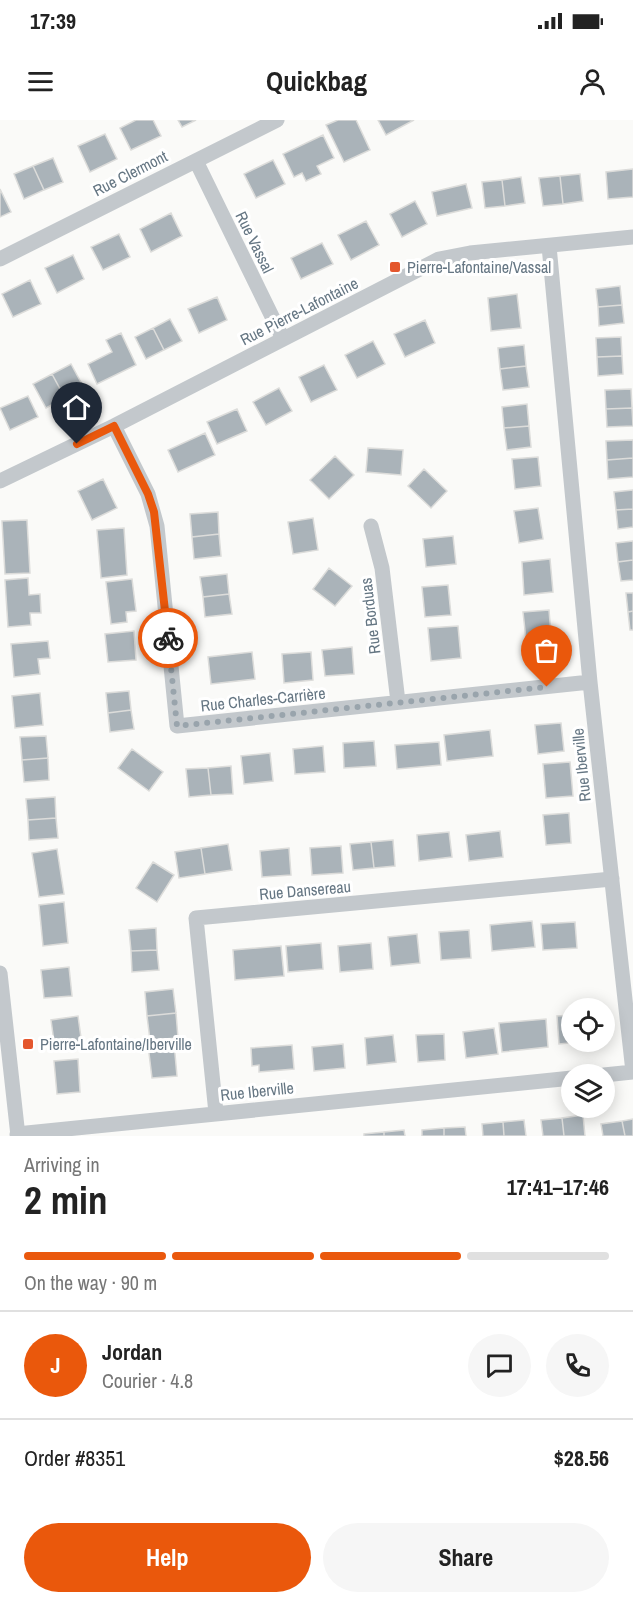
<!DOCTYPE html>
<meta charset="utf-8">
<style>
body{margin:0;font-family:"Archivo Narrow",sans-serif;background:#f6f6f6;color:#222;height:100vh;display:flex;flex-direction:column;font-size:22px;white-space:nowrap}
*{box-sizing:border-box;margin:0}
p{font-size:20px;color:#767676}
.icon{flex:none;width:33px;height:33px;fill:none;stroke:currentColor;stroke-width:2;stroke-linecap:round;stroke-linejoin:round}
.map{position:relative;height:1016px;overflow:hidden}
.drawer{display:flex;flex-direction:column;background:#fff;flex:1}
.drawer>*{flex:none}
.controls{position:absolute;left:561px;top:878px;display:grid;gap:12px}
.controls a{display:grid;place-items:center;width:54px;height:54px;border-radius:50%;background:#fff;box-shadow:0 3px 15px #0003;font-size:30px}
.pin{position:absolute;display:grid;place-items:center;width:51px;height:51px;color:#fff;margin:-62px -26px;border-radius:50% 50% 50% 0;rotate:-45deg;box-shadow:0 0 6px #0007}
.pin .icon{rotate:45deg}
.courier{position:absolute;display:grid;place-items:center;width:60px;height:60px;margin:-30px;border:4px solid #ea580c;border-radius:50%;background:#fff;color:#222;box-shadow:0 2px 8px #0007}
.headline em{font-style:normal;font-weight:700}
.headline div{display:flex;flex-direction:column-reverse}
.headline{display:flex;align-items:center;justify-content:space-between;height:102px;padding:0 24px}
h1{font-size:39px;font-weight:700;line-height:45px}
.bar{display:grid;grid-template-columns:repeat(4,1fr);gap:9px 6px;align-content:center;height:72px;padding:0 24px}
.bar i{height:8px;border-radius:4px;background:#e0e0e0}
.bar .active{background:#ea580c}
.bar p{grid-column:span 4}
.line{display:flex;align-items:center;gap:15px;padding:0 24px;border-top:2px solid #e0e0e0}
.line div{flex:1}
.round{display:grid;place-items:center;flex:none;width:63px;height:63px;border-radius:32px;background:#f6f6f6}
.primary-button{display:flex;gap:12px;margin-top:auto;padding:12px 24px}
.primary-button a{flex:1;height:69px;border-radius:36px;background:#ea580c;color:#fff;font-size:24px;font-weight:700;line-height:69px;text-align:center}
.primary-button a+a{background:#f6f6f6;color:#222}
.status{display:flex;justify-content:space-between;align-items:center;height:42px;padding:0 30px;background:#fff;direction:ltr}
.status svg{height:16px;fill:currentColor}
header{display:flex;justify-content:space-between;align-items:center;height:78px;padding:0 24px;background:#fff;font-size:27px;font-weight:700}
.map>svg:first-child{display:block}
.building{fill:#aab3b9;stroke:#dcdcda;stroke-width:1.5}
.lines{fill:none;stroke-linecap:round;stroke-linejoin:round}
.minor{stroke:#c3c8cc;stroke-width:15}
.done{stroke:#99a4ac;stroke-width:6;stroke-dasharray:0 10.8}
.route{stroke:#ea580c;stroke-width:8}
.poi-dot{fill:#e4572e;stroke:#fff;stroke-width:2}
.labels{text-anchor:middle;stroke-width:6;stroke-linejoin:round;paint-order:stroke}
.street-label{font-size:16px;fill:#657683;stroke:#fff}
.poi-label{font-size:16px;fill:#657683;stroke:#fff;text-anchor:start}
</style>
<div class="status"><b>17:39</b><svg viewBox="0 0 49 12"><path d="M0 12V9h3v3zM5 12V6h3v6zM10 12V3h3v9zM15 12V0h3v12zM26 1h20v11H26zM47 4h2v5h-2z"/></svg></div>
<header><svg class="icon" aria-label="menu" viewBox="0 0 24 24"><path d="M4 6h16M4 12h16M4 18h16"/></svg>Quickbag<svg class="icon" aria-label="person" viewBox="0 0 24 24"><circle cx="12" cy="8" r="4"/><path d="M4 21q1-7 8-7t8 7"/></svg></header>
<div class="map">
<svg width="633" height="1016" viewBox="0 0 633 1016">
<rect width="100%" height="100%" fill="#fafaf8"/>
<path class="building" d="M136,0H153L161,16L131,30L120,8Z
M178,0H196L182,7Z
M338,0H356L370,30L344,42L326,5Z
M378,0H414L386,15Z
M105,14L117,39L90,52L78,26Z
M323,15L334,38L317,46L321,54L306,61L302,53L294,57L283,34Z
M53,38L63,62L44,70L33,46Z
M273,40L285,64L256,78L244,54Z
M33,46L44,70L24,79L14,54Z
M633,49V77L608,79L606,52Z
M580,54L583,81L563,84L560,56Z
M560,56L563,84L543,86L539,58Z
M521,57L525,83L505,86L502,60Z
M502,60L505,86L485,88L482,62Z
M466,64L472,88L437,96L432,72Z
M0,69L11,92L0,97Z
M415,81L427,104L402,117L390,94Z
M171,93L182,116L151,132L140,109Z
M366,101L379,125L351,140L338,115Z
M119,114L130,137L103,150L91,127Z
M322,123L333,144L301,159L291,138Z
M73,135L84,159L57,173L45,148Z
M30,160L41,184L13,197L2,174Z
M620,166L622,185L598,187L596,169Z
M517,174L521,208L491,211L488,178Z
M217,177L227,200L199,213L188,189Z
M622,185L624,203L599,206L598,187Z
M170,199L182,221L164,230L153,208Z
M425,200L435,223L405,237L394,214Z
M153,208L164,230L146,239L135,217Z
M121,213L136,245L97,264L88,244L112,232L106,220Z
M621,217L622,236L597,237L596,218Z
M373,221L385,244L357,258L345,235Z
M524,225L526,246L500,249L498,228Z
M622,236L623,254L598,256L597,237Z
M71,244L84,268L65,278L52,254Z
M324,245L337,270L311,282L299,257Z
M526,246L529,267L503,270L500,249Z
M52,254L65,278L46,288L33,264Z
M279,268L292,291L266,305L253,282Z
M631,269L632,288L606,289L605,270Z
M28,276L38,297L10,310L0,288Z
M527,284L529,306L504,308L502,287Z
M632,288L633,306L607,307L606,289Z
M237,289L247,311L217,324L207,302Z
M529,306L531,327L507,330L504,308Z
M205,313L215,335L178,352L168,330Z
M633,320V338L607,340L606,321Z
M368,328L403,330L401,355L366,352Z
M335,336L354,355L329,379L310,360Z
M538,337L541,366L515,369L512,339Z
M633,338V357L608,359L607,340Z
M424,349L447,371L431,388L408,366Z
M103,359L117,388L92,400L78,371Z
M633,370V389L616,390L614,372Z
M538,388L543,419L519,423L514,391Z
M633,389V407L618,409L616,390Z
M218,392L219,414L192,417L190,394Z
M313,398L318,430L293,434L288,402Z
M27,400L30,453L5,454L2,401Z
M124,408L127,455L101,458L97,410Z
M219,414L221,436L194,439L192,417Z
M453,416L456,444L426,447L423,419Z
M633,421V440L618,442L616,423Z
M550,439L553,472L524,475L522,442Z
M633,440V460L621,461L618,442Z
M329,448L352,466L335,486L313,469Z
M227,454L229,474L203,477L200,457Z
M28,458L29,475L40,474L41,493H30L31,505L8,507L5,460Z
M132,459L136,491L126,492L127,502L111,504L106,462Z
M448,465L451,495L425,497L422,467Z
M626,473H633V491L628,492Z
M229,474L232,494L205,497L203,477Z
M549,490L552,527L527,529L523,492Z
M633,491V510H630L628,492Z
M458,506L461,538L431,541L428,508Z
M134,511L136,540L108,542L105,514Z
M48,521L50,538L38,539L40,554L14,557L11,524Z
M352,527L354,554L325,556L322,530Z
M252,532L255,559L211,564L208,537Z
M311,532L313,560L284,563L282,534Z
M129,571L131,590L108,593L106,573Z
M40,573L43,605L15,608L12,576Z
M131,590L134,609L110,612L108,593Z
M561,603L564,631L538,634L535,605Z
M490,610L493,636L447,641L444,615Z
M46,616L48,638L22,640L20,617Z
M374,621L376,646L344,648L343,623Z
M439,622L441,645L397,649L395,625Z
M323,626L325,652L295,654L293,629Z
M132,629L163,652L149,671L118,648Z
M270,633L273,661L244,664L241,636Z
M48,638L49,660L24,662L22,640Z
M570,642L573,676L546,678L543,644Z
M231,646L233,674L211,675L208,648Z
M208,648L211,675L189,677L186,649Z
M55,677L56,698L28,700L26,679Z
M569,693L571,723L546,725L543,695Z
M56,698L58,718L29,720L28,700Z
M500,711L503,737L469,741L466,715Z
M449,712L452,737L419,741L417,715Z
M393,720L395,746L374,748L371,722Z
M371,722L374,748L353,750L350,724Z
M228,724L232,750L205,754L201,728Z
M341,726L343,753L312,755L310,728Z
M201,728L205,754L179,758L175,732Z
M289,728L291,755L262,757L260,731Z
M57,729L64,774L39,777L32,733Z
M153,742L174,755L157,782L136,768Z
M64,782L68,823L43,826L39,785Z
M532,801L535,827L492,831L490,805Z
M575,802L577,828L543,830L541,804Z
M156,808L157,830L131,831L129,810Z
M469,810L471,838L441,840L439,812Z
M417,814L420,843L391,846L388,817Z
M321,823L323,849L288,852L286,826Z
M371,823L373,849L340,852L338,826Z
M281,826L284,856L235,860L233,830Z
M157,830L159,850L132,852L131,831Z
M69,847L72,876L44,878L41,850Z
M173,869L176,893L147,896L145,872Z
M176,893L178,918L150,920L147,896Z
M572,895V921H591L559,924L557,896Z
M78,896L82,925L55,929L51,900Z
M546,899L548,927L502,932L499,903Z
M494,908L498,934L466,938L463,912Z
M444,914L445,940L418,942L416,915Z
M393,915L396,942L367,945L365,918Z
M174,923L177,956L152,958L148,925Z
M343,924L345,948L314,951L312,927Z
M292,925L294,949L259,952V945L252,946L251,928Z
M78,939L80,972L57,974L54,941Z
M583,995L585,1016H564L562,998Z
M562,998L564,1016H543L541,1000Z
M633,999V1016H625L622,1001Z
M524,1000L526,1016H504L503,1002Z
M622,1001L625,1016H603L601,1004Z
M503,1002L504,1016H483L482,1004Z
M465,1007L466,1016H444V1008Z
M444,1008V1016H422V1010Z
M404,1010L405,1016H384V1012Z
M384,1012V1016H364V1014Z"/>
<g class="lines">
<path class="minor" d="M196,41L283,219
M549,126L590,562L633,952L604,955
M0,139L277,0
M114,306L148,374L157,406L177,606L590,562
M0,361L114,306L439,139L470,133L633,117
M371,406L382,448L398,582
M0,853L18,1016
M216,993L196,798L612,759
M17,1014L572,958"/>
</g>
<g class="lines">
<path class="done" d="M168,518L177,606L547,567"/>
<path class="route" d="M77,324L114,306L148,374L154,392L168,518"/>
</g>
<g class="poi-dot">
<rect x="389" y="141" width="12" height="12" rx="3"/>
<rect x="22" y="918" width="12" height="12" rx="3"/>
</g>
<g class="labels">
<g class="street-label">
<text transform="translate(130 53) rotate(-27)" y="6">Rue Clermont</text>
<text transform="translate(255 122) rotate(64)" y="6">Rue Vassal</text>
<text transform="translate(299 191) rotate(-27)" y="6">Rue Pierre-Lafontaine</text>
<text transform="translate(370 496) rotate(-97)" y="6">Rue Borduas</text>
<text transform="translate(263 579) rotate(-6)" y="6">Rue Charles-Carrière</text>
<text transform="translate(581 645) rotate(-96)" y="6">Rue Iberville</text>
<text transform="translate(305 770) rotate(-5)" y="6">Rue Dansereau</text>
<text transform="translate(257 971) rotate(-6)" y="6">Rue Iberville</text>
</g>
<g class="poi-label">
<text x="407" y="153">Pierre-Lafontaine/Vassal</text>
<text x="40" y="930">Pierre-Lafontaine/Iberville</text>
</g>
</g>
</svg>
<div class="controls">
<a><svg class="icon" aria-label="locate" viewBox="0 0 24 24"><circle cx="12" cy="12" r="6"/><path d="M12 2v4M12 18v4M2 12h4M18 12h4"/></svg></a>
<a><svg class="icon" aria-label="layers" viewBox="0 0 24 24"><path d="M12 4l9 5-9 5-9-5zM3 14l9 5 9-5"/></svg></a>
</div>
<div class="pin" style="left:547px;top:567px;background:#ea580c"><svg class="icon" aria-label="bag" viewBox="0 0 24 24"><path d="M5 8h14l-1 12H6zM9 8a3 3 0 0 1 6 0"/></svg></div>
<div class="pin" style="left:77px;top:324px;background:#1f2937"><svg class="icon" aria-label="home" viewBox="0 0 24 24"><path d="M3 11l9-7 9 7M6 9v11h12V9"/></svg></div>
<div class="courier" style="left:168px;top:518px"><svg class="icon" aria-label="bike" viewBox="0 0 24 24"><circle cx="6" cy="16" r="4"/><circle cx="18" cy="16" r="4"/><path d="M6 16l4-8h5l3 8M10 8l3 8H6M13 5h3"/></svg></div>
</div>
<section class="drawer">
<div class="headline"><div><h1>2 min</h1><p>Arriving in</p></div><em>17:41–17:46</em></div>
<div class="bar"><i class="active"></i><i class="active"></i><i class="active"></i><i></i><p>On the way · 90 m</p></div>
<div class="line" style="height:108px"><b class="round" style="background:#ea580c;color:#fff">J</b><div><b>Jordan</b><p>Courier · 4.8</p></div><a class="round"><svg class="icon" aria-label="chat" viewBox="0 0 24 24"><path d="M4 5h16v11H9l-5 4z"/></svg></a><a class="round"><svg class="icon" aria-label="phone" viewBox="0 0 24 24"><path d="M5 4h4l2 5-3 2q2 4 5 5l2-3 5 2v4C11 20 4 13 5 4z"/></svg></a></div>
<div class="line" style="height:78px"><div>Order #8351</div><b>$28.56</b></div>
<div class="primary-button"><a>Help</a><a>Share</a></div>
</section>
